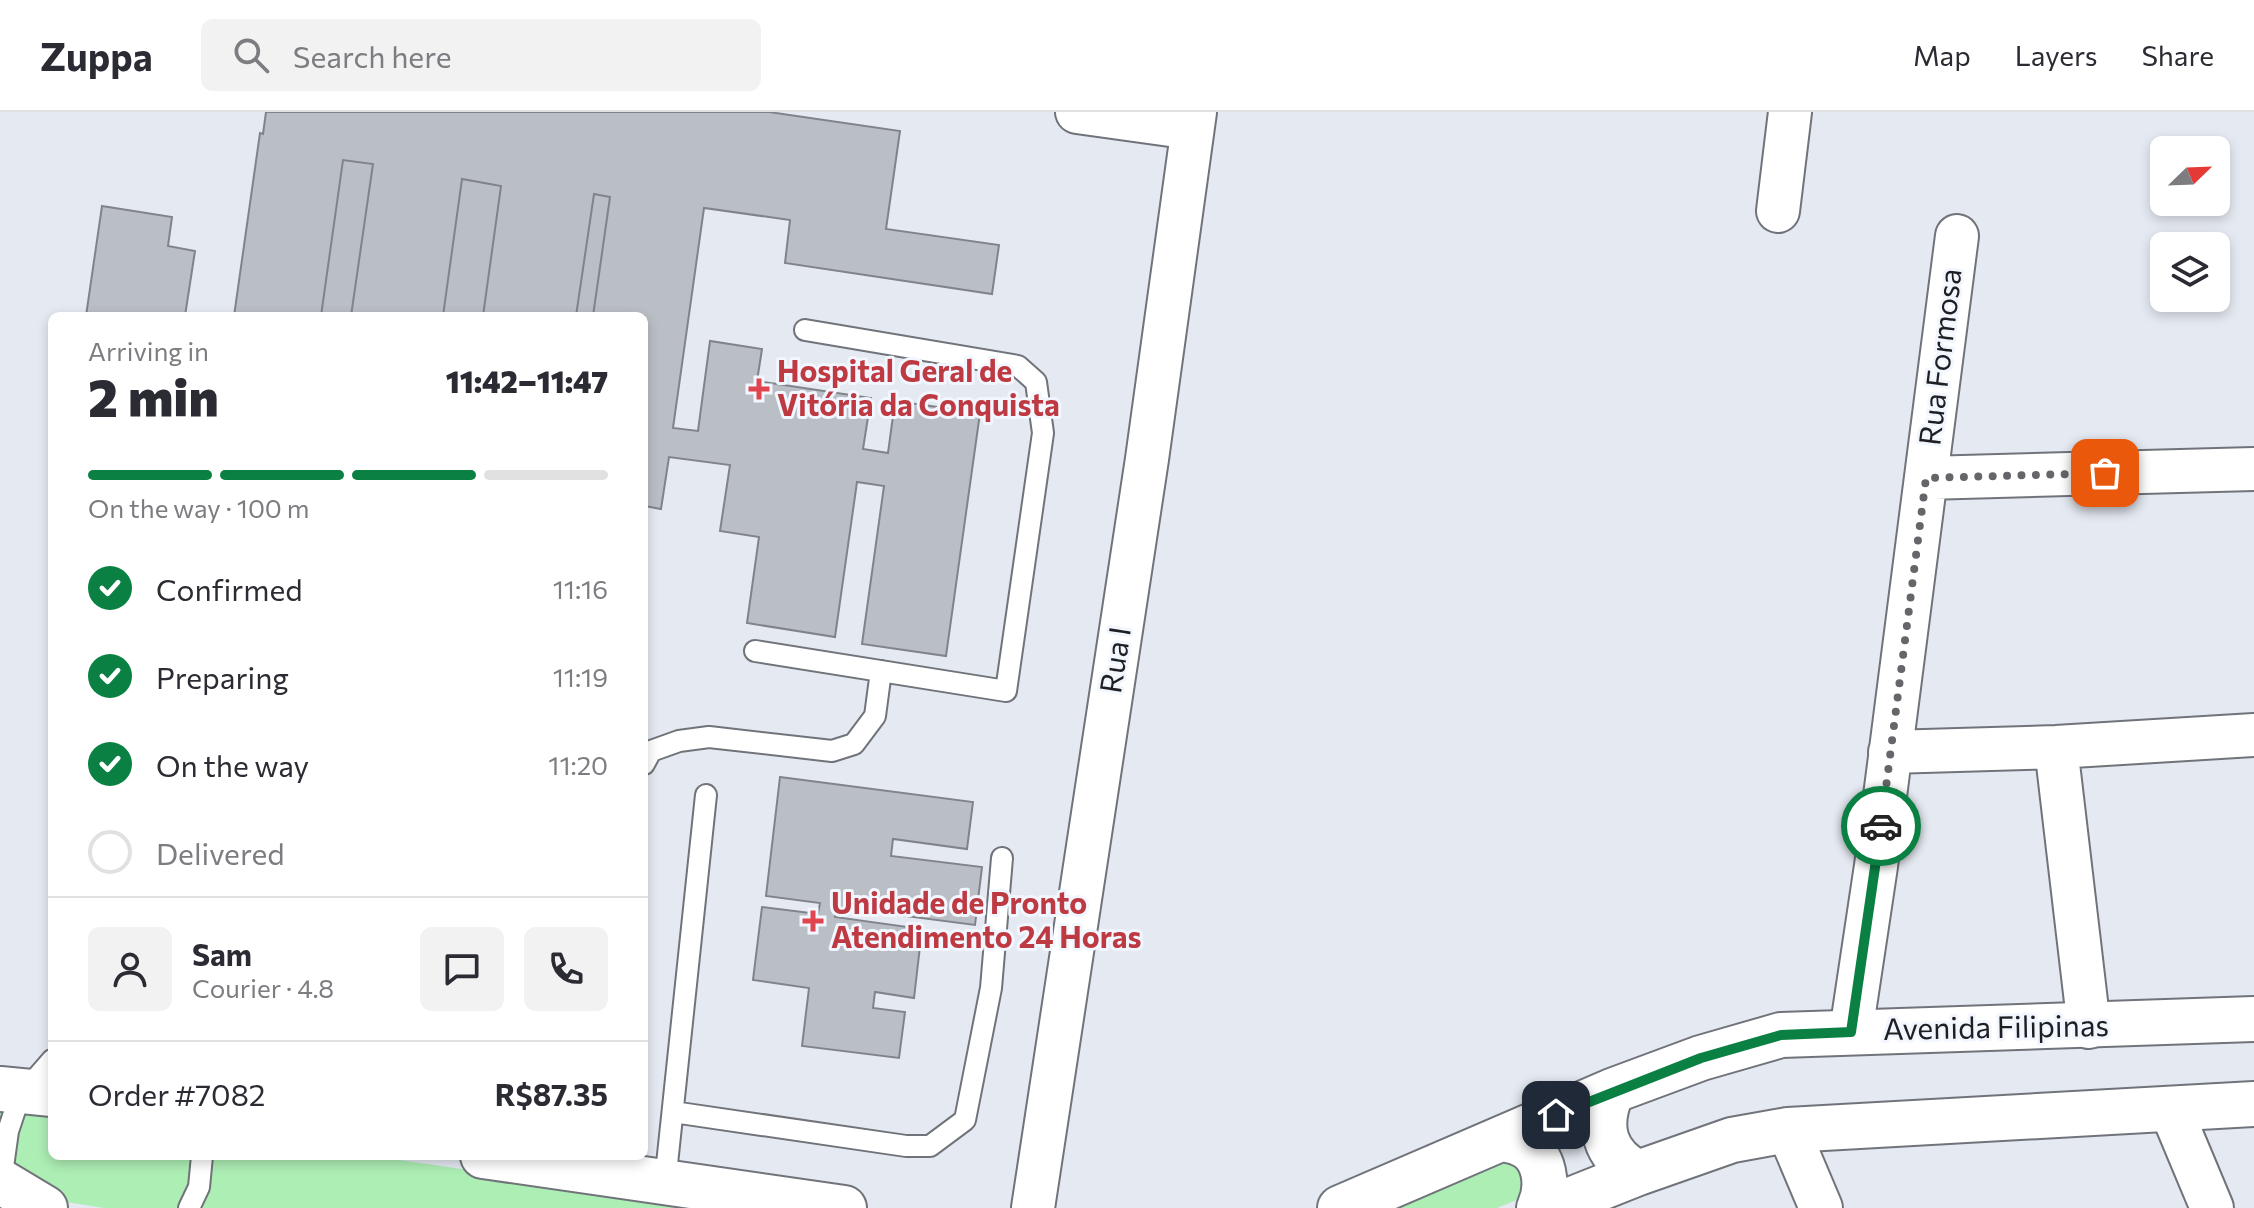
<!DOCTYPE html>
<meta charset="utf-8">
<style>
body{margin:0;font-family:Commissioner,sans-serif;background:#f2f2f3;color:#2b2b33;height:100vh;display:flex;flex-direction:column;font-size:30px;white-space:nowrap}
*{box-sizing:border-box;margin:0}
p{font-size:26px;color:#7c7c81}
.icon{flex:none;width:44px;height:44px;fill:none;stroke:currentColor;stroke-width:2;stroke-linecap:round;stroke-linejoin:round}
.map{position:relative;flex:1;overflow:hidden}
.drawer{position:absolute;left:48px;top:200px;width:600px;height:848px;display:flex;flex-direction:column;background:#fff;border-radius:12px;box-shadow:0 4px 12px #0003}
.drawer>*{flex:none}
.needle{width:52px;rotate:67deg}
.controls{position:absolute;left:2150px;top:24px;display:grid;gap:16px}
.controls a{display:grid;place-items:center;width:80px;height:80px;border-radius:12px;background:#fff;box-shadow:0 4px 12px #0003;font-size:40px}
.pin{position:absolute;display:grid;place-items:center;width:68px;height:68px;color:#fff;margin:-34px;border-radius:16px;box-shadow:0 4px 12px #0006}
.courier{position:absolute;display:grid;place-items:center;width:80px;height:80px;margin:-40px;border:6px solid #0b8043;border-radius:50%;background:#fff;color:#222;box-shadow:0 2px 10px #0007}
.headline em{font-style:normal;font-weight:800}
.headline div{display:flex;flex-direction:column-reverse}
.headline{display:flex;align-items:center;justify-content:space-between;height:136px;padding:0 40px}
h1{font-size:52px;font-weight:800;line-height:60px}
.bar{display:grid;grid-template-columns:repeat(4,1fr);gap:12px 8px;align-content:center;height:96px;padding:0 40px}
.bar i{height:10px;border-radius:6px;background:#e1e1e2}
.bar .on{background:#0b8043}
.bar p{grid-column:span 4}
.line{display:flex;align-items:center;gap:20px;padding:0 40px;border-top:2px solid #e1e1e2}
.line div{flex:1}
.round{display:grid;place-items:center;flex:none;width:84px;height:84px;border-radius:12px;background:#f2f2f3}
ol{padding:0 40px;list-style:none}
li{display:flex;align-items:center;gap:24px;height:88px}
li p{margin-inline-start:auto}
li .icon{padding:8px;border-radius:50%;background:#0b8043;color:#fff;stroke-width:4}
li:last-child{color:#7c7c81}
li i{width:44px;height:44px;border:4px solid #e1e1e2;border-radius:50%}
header{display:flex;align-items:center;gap:48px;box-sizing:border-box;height:112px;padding:0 40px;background:#fff;border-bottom:2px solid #e1e1e2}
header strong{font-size:38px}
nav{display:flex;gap:44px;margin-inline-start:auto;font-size:28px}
.search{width:560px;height:72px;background:#f2f2f3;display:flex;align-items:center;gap:20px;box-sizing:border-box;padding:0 28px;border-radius:12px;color:#7c7c81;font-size:30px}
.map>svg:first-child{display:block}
.green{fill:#adeeb5}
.building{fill:#babec5;stroke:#80848a;stroke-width:2}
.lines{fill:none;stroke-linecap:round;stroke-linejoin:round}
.service-casing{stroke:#70747a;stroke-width:24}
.minor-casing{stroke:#70747a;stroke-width:46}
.secondary-casing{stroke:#70747a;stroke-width:48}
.service{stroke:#fff;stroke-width:20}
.minor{stroke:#fff;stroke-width:42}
.secondary{stroke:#fff;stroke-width:44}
.done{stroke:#64666a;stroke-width:8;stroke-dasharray:0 14.4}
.route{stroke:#0b8043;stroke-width:10}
.health-dot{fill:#e0444e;stroke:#f2f6fe;stroke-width:3}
.labels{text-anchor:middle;stroke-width:6;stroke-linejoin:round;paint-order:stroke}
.street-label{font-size:30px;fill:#1e1f22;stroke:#f2f6fe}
.health-label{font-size:30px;font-weight:bold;fill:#be3a42;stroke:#f2f6fe;text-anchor:start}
</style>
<header>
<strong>Zuppa</strong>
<div class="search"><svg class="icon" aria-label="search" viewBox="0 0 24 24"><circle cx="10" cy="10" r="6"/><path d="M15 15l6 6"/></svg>Search here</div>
<nav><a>Map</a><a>Layers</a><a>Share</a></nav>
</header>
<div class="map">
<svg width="2254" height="1096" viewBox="0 0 2254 1096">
<rect width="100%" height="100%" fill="#e5e9f1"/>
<path class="green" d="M0,989L52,992V1044H372L711,1093L718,1096H104L60,1089L0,1046Z
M1490,1038L1523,1051L1528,1072L1519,1087L1497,1096H1359Z"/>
<path class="building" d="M266,0H769L900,19L886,117L999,133L992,182L785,151L790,108L704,96L673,316L698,319L710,229L762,237L757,269L871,286L863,337L888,341L895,289L980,301L946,544L862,532L884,374L857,370L835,525L747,511L759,425L720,419L730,353L669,345L661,397L644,394V204H593L610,85L594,82L576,204H483L501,74L462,67L443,204H351L373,52L343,48L321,204H234L260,21L263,22Z
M266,0H769L900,19L886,117L999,133L992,182L785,151L790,108L704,96L673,316L698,319L710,229L762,237L757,269L871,286L863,337L888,341L895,289L980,301L946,544L862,532L884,374L857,370L835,525L747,511L759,425L720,419L730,353L669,345L661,397L644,394V204H234L260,21L263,22Z
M102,94L172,105L168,134L195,139L185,204H86Z
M780,665L973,690L967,737L893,727L891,744L982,755L975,813L836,795L835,805L922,817L914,886L875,880L873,896L905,900L899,946L802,934L809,876L753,868L762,795L818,802L820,791L766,784Z"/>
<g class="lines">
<g class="service-casing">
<path id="service" d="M755,539L1006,579L1043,321L1036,270L1018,254L805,218
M644,652L651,639L679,629L709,625L832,639L854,632L875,604L881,559
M673,1000L906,1034H930L965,1008L991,876L1002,746
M1,1069L8,1019L19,986L52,948
M665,1071L706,683
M189,1096L199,1075L202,1044"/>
</g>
<g class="minor-casing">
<path id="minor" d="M1077,0L1192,16
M1778,99L1790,0
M1926,366L2254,357
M2056,635L2089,915
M1890,640L2056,635L2254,623
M1851,920L1876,754L1957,124
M2171,998L2212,1096
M1788,1018L1821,1096
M1033,1096L1147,347L1195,0"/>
</g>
<g class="secondary-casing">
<path id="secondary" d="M0,977L52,982
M1612,979C1597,1014 1603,1043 1638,1061
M1501,1027C1507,1028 1515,1029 1521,1032C1546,1042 1549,1075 1539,1096
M483,1044L844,1096
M0,1069L45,1096
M1340,1096L1612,979L1701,946L1781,923L2254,907
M1550,1096L1638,1061L1732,1028L1788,1018L2254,992"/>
</g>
<use href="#service" class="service"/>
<use href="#minor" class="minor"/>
<use href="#secondary" class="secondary"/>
</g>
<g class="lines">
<path class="done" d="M1881,714L1926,366L2105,361"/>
<path class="route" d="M1556,1003L1701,946L1781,923L1851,920L1881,714"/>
</g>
<g class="health-dot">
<path d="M755 265h8v8h8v8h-8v8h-8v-8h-8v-8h8z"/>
<path d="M809 797h8v8h8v8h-8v8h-8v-8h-8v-8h8z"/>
</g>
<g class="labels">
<g class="street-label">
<text transform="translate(1941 245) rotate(-83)" y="10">Rua Formosa</text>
<text transform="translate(1116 548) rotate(-81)" y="10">Rua I</text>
<text transform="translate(1996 916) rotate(-1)" y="10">Avenida Filipinas</text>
</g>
<g class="health-label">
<text x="777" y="270">Hospital Geral de<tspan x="777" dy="34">Vitória da Conquista</tspan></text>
<text x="831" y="802">Unidade de Pronto<tspan x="831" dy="34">Atendimento 24 Horas</tspan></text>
</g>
</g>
</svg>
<div class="controls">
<a><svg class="needle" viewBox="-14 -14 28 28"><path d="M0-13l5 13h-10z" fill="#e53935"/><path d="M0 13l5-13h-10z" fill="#7c7c81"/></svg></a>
<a><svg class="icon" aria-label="layers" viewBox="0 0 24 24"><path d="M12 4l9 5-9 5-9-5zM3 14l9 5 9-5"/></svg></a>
</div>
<div class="pin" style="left:2105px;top:361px;background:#ea580c"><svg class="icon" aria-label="bag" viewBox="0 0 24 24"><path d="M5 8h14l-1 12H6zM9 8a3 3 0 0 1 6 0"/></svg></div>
<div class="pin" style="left:1556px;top:1003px;background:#1f2937"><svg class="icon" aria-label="home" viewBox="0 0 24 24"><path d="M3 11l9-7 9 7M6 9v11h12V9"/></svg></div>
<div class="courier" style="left:1881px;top:714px"><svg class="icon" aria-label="car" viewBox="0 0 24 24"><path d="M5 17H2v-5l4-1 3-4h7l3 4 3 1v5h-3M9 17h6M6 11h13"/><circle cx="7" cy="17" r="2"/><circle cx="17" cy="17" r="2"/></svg></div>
<section class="drawer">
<div class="headline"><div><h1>2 min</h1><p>Arriving in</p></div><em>11:42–11:47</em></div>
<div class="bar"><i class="on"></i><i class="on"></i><i class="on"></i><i></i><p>On the way · 100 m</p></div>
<ol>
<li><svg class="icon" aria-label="check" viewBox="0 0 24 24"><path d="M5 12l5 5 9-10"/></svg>Confirmed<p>11:16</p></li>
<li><svg class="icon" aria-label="check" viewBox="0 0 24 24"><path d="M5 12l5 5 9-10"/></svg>Preparing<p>11:19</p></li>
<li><svg class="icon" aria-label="check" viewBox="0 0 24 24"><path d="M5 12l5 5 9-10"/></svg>On the way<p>11:20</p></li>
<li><i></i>Delivered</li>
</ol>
<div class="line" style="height:144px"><a class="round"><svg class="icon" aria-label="person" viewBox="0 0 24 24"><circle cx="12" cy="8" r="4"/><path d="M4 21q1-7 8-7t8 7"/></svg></a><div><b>Sam</b><p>Courier · 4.8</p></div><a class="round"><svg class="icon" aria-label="chat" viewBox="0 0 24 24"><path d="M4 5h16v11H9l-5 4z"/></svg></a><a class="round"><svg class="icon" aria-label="phone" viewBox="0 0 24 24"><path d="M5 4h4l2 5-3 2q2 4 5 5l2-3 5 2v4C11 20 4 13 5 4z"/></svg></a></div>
<div class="line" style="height:104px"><div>Order #7082</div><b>R$87.35</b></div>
</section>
</div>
